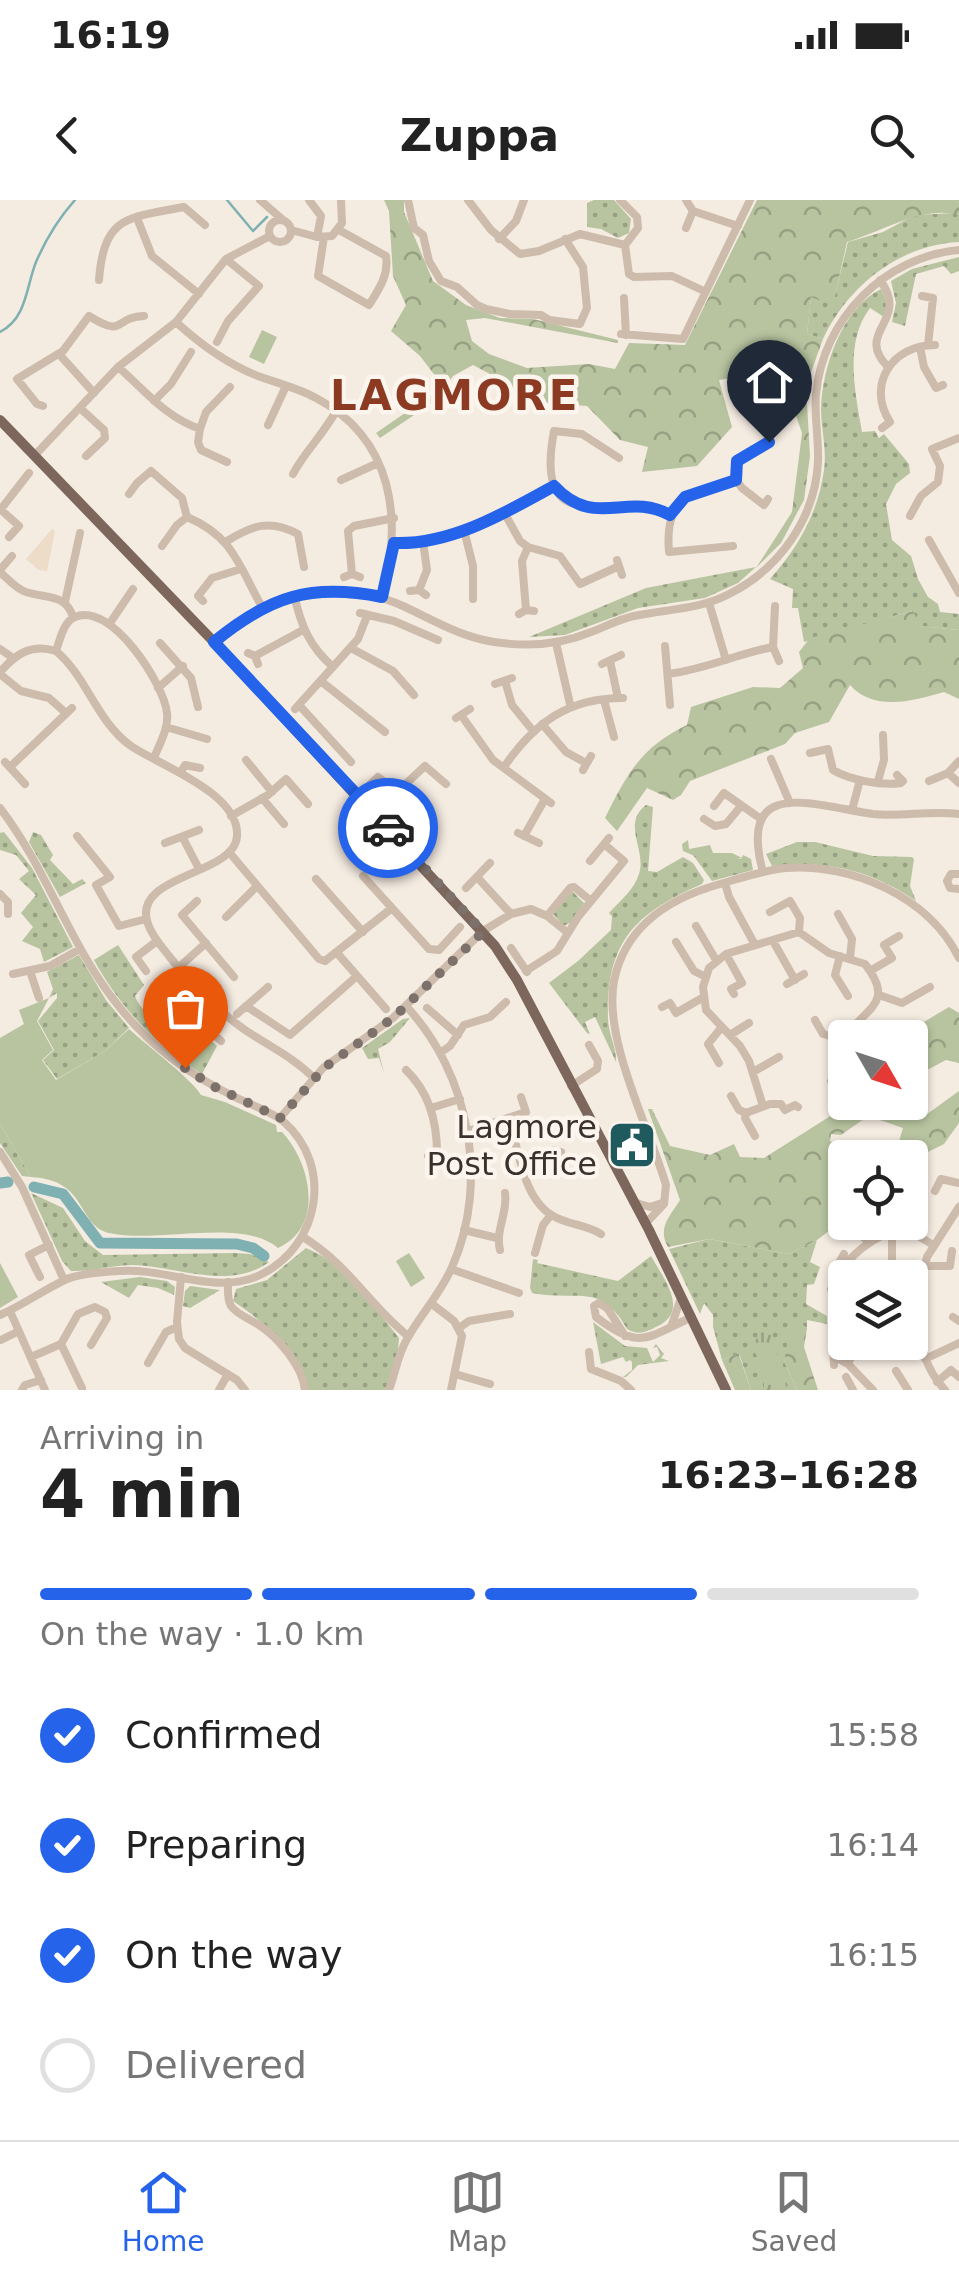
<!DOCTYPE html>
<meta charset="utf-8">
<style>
body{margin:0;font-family:"DejaVu Sans",sans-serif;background:#f6f6f6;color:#222;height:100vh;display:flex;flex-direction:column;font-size:38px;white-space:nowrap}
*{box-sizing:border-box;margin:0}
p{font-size:32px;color:#767676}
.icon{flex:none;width:55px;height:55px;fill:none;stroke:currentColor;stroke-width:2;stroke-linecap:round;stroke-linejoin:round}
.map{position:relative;height:1190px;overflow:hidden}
.drawer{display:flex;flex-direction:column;background:#fff;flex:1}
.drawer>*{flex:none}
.needle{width:65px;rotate:129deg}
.controls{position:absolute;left:828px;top:820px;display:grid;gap:20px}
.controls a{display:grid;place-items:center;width:100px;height:100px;border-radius:10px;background:#fff;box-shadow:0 2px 8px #0004;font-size:50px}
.pin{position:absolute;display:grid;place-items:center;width:85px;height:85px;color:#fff;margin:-102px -42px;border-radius:50% 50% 50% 0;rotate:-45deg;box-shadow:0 0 10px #0007}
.pin .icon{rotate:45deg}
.courier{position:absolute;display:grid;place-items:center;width:100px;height:100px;margin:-50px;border:8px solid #2563eb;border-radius:50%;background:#fff;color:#222;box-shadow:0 2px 12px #0007}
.headline em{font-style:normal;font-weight:700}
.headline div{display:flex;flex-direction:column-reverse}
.headline{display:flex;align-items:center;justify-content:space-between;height:170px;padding:0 40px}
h1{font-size:65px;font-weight:700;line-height:75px}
.bar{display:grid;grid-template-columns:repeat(4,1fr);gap:15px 10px;align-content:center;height:120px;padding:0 40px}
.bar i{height:12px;border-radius:8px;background:#e0e0e0}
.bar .active{background:#2563eb}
.bar p{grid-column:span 4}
ol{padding:0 40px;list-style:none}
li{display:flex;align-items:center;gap:30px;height:110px}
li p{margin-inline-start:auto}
li .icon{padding:10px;border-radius:50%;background:#2563eb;color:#fff;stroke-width:4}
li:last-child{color:#767676}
li i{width:55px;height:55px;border:5px solid #e0e0e0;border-radius:50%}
.status{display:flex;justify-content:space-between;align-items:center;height:70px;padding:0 50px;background:#fff;direction:ltr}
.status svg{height:28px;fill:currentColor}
header{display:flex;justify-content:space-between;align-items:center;height:130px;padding:0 40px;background:#fff;font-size:45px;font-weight:700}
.menu{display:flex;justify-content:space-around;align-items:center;height:140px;border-top:2px solid #e0e0e0;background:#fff;font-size:28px;color:#767676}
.menu a{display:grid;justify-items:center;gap:5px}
.menu .active{color:#2563eb}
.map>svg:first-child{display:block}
.grass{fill:url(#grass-dots)}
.forest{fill:url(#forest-crowns)}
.park{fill:url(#park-tufts)}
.pitch{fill:#b8c4a0}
.plaza{fill:#ecdcc8}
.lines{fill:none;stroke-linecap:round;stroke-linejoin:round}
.stream{stroke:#7fb0b2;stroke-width:2.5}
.river{stroke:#7fb0b2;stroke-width:11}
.minor{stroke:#cdbbac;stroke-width:8}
.major{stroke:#7d675c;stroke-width:10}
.done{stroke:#7c716b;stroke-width:10;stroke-dasharray:0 18}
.route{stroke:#2563eb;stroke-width:12}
.labels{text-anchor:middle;stroke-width:9;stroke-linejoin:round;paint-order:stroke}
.poi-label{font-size:32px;fill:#3b302b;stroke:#fbf5ee;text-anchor:end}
.district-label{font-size:42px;font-weight:bold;letter-spacing:2.5px;fill:#8c3b22;stroke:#fbf5ee}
</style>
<div class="status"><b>16:19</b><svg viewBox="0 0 49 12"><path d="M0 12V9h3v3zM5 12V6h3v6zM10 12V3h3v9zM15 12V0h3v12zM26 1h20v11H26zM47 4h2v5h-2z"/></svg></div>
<header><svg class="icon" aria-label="back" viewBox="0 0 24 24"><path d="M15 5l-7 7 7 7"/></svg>Zuppa<svg class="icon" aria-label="search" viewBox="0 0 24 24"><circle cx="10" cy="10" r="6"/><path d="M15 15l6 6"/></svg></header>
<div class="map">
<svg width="959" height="1190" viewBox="0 0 959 1190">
<defs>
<pattern id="grass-dots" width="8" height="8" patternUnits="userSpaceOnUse" patternTransform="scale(2.5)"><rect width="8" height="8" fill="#b8c4a0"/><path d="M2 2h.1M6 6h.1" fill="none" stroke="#97a083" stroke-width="1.8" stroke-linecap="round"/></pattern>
<pattern id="forest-crowns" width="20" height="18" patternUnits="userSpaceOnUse" patternTransform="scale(2.5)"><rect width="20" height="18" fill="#b8c4a0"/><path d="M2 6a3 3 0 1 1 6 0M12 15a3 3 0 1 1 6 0" fill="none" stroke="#97a083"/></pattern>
<pattern id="park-tufts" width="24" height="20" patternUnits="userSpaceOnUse" patternTransform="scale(2.5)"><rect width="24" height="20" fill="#b8c4a0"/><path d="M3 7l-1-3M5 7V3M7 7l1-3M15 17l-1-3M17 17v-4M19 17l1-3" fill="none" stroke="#97a083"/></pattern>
</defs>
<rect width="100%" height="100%" fill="#f4ebe1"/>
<path class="grass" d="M594,0H614L631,19L629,33L618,38L601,29L587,27V3Z
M954,13L959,15V42C899,45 848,86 823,139L807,134L811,96L833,103L848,42L883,32L915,15Z
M959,57V71L951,74L944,66L916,74L905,126L892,122L896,103L891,81L912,69Z
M881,89L888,105L884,117L870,108C844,142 855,192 862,232L875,231L879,238L884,234L909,264L910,273L896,284L886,304L892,340L911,356L918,379L928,397L938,404L940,412L959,414V430L919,426L912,411L804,442L798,408H792L793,389L770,379C799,346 818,313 824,270C827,249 821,229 821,209C822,168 842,108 881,89Z
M756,367L738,383L705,398L638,408L565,435L529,437L646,388Z
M646,605L653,607L648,671L657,672L683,657L693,663L704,680L702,684C636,713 606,741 608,818C608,833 617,849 616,862L595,817L585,822L590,834L587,833L549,783L578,761L611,730L612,716L609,713C620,701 634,690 639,674C647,650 621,624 646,605Z
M4,632L32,668L73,747L44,762L40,749L22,741L33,727L21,713L36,695L19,679L29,671L16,655L0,650V633Z
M33,632L41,635L53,655L50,660L73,684L82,679L86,683L60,697L29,642Z
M797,642H815L873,656L912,657L914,659L910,686L916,701C870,670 828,660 772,666L766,654Z
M693,655L741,659L743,655L751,659L753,670L712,681Z
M572,691L584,703L571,722L564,726L553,714Z
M118,745L144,785L135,796C138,806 153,822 163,825L180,810L217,846L202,874C157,847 119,806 94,760Z
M79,755L106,800L129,828L105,851L57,879L43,860L54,850L38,821L57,798V793L49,798L53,789L47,772Z
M410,818L390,842L378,849L384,873L379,858L368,859L362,848L403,819Z
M0,924L31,977L22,976L0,943Z
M31,993L63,1008L85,1041L103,1055L235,1053L250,1054L269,1062C230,1091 176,1066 132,1065C112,1065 91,1072 71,1071L62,1061Z
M709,1039L789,1054L817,1040L810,1062L820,1067L814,1084L807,1085L806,1104L827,1116V1124L807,1120V1128L802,1125L784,1161L797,1190H751L739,1153L722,1160L713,1127V1115L704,1103L700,1114L669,1049Z
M306,1048C346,1064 373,1106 399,1138L397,1162L385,1190H308C305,1154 261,1120 233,1101L236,1089L267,1080Z
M651,1056C663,1078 690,1110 658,1126C646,1132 639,1136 627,1129C601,1081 577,1102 532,1093L530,1088L533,1059L538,1060L537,1063L618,1081Z
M140,1077L167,1081L175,1087L174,1095L158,1088L138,1085L129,1098L101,1082Z
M190,1086L220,1090L190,1108L183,1106L185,1091Z
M593,1122L625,1146L647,1148L653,1162L660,1155L657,1147L653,1148L656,1144L664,1154L661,1158L669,1161L638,1165L626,1177H623L632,1170V1162L630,1160L626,1162L623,1157L601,1164Z"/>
<path class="forest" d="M384,0H404V12L433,81L466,105L500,118L533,119L618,140V143L485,118L466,120L472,141L489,154L527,168L589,164L615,169L629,143L685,145L757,0H959V15C922,5 882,32 847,42L833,105L811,97L807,134L823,139L806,186L810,256L804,300L781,343L756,368L792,312L802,233L780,170L719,180L732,227L697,266L642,272L648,247L620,240L587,206L526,201L507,183L473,165L453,176L435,201L380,238L376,233L437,191L440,182L420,156L391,131L406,105L393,76L389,11Z
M913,411L920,426L959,430V499L944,492C913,501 874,512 850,485L829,522L795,533L785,544L690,581L681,595L673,600L647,588L617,631L605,618C627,574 641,547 687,525L691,507L753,487L780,488L803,468L799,452L810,438Z
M688,640L689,649L710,645L713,653H732L742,658L711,663L683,651L682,644Z
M949,807L959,813V863L946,860L910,879V838L902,835Z
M959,891V923L944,944L928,952L913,973L910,976V958L886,957L897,948L903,928L877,919L881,910L906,904L923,917Z
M851,903H875L874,912L841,935L831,934L830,941L844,948L845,1019L817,1040L789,1054L709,1039L668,1047C657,1028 670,1016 680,1000L648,909H652L670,946L710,955L734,944L740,957L764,958Z
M802,1125L807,1128L804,1147L818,1190H797L784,1161L789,1133Z
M741,1152L739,1155L751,1190H735L722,1160Z"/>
<path class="park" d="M0,1063L18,1097L0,1108Z
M764,1127L770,1130L787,1190H764L760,1163L752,1146Z"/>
<path class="pitch" d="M262,130L277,137L264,164L249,157Z
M49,798L37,821L53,850L42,860L56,880L105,851L129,829C143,842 196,883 201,895L225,902L276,925L277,932H282C311,963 325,1027 278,1048C242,1017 157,1044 109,1033C76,1025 89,980 31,977L0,924V838L24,824L19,810Z
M409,1053L425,1078L411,1087L396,1061Z"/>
<path class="plaza" d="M52,329L55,331L47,371L39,370L26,359Z"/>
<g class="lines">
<path class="stream" d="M227,0L253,31L267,17
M0,132C27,118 26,87 36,62C46,39 58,19 75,0"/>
<path class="river" d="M0,983L8,982
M34,987L63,994L100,1043L237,1044L253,1048L264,1056"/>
<path class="minor" d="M260,0L283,20
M309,0L321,16L317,37
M408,0L414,28L423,35L429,61L441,81L457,87L477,105L486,109L510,114L541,115L549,120L580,124L587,108L583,67L565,39
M468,0L491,30L520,54L539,51L580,34L625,45
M620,0L637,17L638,28L625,45
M686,0L693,11L738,26
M137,18L152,56L199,94
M269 31a11 11 0 1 1 22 0a11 11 0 1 1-22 0Z
M686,28L693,11
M291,30L317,37L332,36L342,23L341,0
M324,37L318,76L369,105C379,89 389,75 386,56L339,30
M499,39L516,21L524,0
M625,45L629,74L634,77L672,76L704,91
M99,80C104,15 128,18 184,7L205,25
M880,80C911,122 853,131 888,167
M922,96L933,98L928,145
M624,98L626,135
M176,122C200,144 227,164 258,176C277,183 298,188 316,198C394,239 403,320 382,397
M621,134L683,139L750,0
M217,142L228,121L259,86L226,59
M920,147L924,167L936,188L943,185
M59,154L94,193
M118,167C146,191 165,217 200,229L206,212L230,187
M757,198C759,214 770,231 769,242L737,261L736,280L742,288L764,305L768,299
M154,201L171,184L191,152
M43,206L37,204L17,179L63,151L89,116C126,139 113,117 144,116
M80,208L104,230L105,238L86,256
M268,225L286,186
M882,228L890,222C866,185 892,145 935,145
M200,229L198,242L201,250L227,262
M36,254L118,167L176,122L226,59L270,36
M619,258L582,234L554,231C532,347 617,287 670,315
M293,274C305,251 323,235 336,211
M341,280L378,263
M129,294L137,283L151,271L182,298L187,317
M0,309L19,326L9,337
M1,309L29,273
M505,314L520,341L528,347L560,356L580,384L617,367
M910,316L921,296L938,282L940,266L932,249L959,238
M464,330L473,366V399
M929,340L959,393
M227,341C253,325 270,319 298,334L304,367
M394,343C451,346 506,313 555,286
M162,346L177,325L187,317C233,336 239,366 262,407
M733,346L669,352C664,295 691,295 736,280
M617,360L622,375
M0,370L12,356
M0,372C8,379 16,389 26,392C47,399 65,393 73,417
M352,374L348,331L354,326L394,318
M344,377L352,374L360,377
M419,390L427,370L423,342
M410,391L419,390L426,395
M294,395C301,425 309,446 333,467
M203,401L198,396L212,378L241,369
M65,402L80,333
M709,403L726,460
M775,406L773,447L779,461
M526,410L522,361L528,347
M360,413L394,421L438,440
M519,414L526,410L534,411
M110,423L133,389
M214,442C271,394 331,374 403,406C433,420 461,437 494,442C527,447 560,445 591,432C605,427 619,419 634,416C666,409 699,410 729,394C779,369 815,319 818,262C819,239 814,217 816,194C823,119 884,57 959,50
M160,443L191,478L198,507
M556,443L570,504
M665,446L670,505
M351,448L393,471L414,495
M0,449L13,458
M56,451C60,440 63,422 75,417C111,401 164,484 167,513C169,528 159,545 154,558
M248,453L255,456L258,464
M255,456L303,430
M610,461L618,498
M602,464L621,455
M0,472C16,454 31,443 56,451C87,477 97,522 131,546C159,565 240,593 237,636C235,676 130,674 148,724C152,736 161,746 169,756C190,784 217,810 245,830C269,846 293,857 314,878
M0,474L21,491L49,498L66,513
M668,474C707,469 736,454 773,447
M505,481L512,505L534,532
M322,482L385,532
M495,484L512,478
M158,488L183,466
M604,500L614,537
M299,505L351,562
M295,509L358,439L367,416
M461,515L493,560L551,603
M456,518L470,509
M542,524L566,552L586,563
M166,527L207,539
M810,553L828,549L833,570C850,580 881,586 901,583L903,581L897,575
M771,559L790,603
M246,560L272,592
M959,561L948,573L959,583
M5,562L25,584
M10,567L72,508
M504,567C534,523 568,498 623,498
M583,570L591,556
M181,572L185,565L200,568
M878,581L884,560L883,535
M929,581L948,573
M358,596L378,577L397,592L425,566L446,584
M262,598L284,624
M714,606L724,593L761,619
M0,608C47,669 69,744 117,804C147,843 185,872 229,894C245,903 269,910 283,921C334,965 320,1045 262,1074C218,1097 166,1067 119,1071C104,1072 81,1073 67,1079C45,1089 23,1105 0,1115
M852,610L860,580
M231,616L268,595L286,579L308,604
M704,619L715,626L726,624L741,606
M518,633L539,643
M77,636L110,677L96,685L119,726L146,719
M524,636L545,599
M183,638L199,669
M165,643L199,630
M229,652L319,759L325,761L392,708
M590,661L609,638
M763,672C736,574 816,606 873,614C901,617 930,610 959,614
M959,674H951L947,681L950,688L959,689
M363,676L429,749L439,750L460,727
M477,677L511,714
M316,679L363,732
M725,683L729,697L755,745
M466,688L490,663
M0,694L8,702V714
M197,701L182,715L234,777
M770,712L790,701L800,718L799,732
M838,714L852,739L850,758
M547,716L570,688L574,687L591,701
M226,717L256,687
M696,726L716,760
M773,741L795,780
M676,742L694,771L706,777
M511,748L527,772
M338,754L386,809
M726,754L742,783L731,789L734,794
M840,756L835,775L848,796
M178,768L206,743
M30,771L39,798
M146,771L136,757L157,741
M526,771L557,751L578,717L624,661L604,644
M870,771L892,758L884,745L899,736
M13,774L50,766L80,749
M787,784L804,774
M879,795L902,803L930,787
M246,806L290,835L357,776
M184,807L221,841
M662,807L670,803L676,813L702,798
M427,808L458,835
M237,814L268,787
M815,820L823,834L844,840
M856,825L864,838
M730,835L749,823
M440,853L450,846L464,825L490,817L506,802
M719,863L708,844L721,828
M406,870C429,892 437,922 437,953L428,956
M753,872L779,857
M831,881L845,873L840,861L845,838
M571,886L597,869L598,861L589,845
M731,896L739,910L746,913L770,904H781L785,910L795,905L798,907
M763,906L749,861L740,846L706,810L703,787L709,768L726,754L799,732L829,753L865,764C897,805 863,808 845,838
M431,908L460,899
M746,913L745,918L755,936
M280,918L323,868L393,818L483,731L511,714L531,709L547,716L568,733
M509,918C519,951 523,1001 555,1017C570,1025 587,1025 601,1034
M468,931L526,912L521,897
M0,952L22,987L64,1080
M522,962L554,950L561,952
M935,991L941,979L959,983
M633,1002L650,1007L662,1003
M646,1023L664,1004L666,985C649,927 603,839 614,781C625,726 670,698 720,684C741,678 764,670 786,668C852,663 929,697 959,758
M464,1030L497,1038
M868,1030L864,1038L869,1043
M914,1033L923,1015L916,1010
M892,1035V1078
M303,1037C350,1066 369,1105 408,1136
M500,1050C495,1030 508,1013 505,993
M535,1053L543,1025L551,1015
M844,1054L837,1066L845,1078
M924,1066H950L952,1051
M451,1069L519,1093
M40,1077L29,1055L49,1045
M181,1077L177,1122L179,1139L185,1148L237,1180L245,1190
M228,1082C228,1090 227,1100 231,1106C236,1114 250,1119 259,1125C278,1137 303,1167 305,1190
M831,1089C842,1061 877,1026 911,1033C919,1035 926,1041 933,1045
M845,1092V1086
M919,1092L927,1057L959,1007
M432,1104L454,1121L462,1136L451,1190
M10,1111L45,1190
M918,1116C921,1145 924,1168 945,1190
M953,1117L959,1121
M671,1127L681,1098
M459,1128L469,1121L510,1114
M625,1136L608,1109L599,1103L594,1106L596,1117C640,1151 646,1138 692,1117
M1,1140L19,1131
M61,1144L82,1188
M833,1145L834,1165
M589,1152L591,1169L621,1181L631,1190
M31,1157L61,1144L78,1114L95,1107L105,1112L107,1118L91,1145
M835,1157L848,1164L873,1190
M925,1159L959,1143
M148,1163L166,1132L177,1127
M848,1164L855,1148L854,1142
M896,1171L908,1190
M455,1174L490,1184
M846,1177L853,1190
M937,1182L951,1170L959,1177
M22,1190L25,1185L41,1180
M219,1190L228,1174
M389,1190C395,1174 398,1154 407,1139C421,1114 441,1093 452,1067C490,982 469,873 406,806"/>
<path class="major" d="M0,220L214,442L495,746L517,780L649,1030L726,1190"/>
</g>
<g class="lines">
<path class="done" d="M185,868L213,886L280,918L324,868L393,818L483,732L388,628"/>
<path class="route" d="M388,628L214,442C270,396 311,383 382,397L394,343C451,345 505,313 554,286C595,330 626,291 670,315L685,297L736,280L737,261L769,242"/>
</g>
<defs>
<g id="civic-square" transform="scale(2.5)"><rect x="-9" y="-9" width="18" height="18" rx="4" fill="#1f5a5e" stroke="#fbf5ee"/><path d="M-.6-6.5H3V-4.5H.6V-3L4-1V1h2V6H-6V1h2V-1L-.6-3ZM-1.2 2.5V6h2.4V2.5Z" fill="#fff"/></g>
</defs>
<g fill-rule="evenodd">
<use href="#civic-square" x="632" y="945"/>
</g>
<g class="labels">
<g class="poi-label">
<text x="597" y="938">Lagmore<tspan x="597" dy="37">Post Office</tspan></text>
</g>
<g class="district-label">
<text x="455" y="210">LAGMORE</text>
</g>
</g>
</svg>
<div class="controls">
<a><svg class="needle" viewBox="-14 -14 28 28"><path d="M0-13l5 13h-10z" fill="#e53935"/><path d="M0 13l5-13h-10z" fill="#767676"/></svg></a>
<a><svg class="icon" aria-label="locate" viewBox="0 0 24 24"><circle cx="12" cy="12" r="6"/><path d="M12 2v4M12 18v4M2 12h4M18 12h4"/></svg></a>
<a><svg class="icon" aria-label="layers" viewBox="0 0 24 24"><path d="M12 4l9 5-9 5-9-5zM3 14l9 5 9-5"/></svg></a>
</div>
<div class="pin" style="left:185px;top:868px;background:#ea580c"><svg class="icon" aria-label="bag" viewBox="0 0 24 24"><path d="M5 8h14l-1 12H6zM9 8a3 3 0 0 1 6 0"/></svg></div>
<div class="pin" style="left:769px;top:242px;background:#1f2937"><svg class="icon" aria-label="home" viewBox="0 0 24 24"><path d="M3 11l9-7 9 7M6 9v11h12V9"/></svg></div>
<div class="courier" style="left:388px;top:628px"><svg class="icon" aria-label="car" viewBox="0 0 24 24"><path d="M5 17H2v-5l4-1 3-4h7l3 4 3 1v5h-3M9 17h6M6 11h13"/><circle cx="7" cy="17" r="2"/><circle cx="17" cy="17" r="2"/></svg></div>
</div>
<section class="drawer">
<div class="headline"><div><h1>4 min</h1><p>Arriving in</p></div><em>16:23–16:28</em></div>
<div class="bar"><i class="active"></i><i class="active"></i><i class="active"></i><i></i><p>On the way · 1.0 km</p></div>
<ol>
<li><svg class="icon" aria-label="check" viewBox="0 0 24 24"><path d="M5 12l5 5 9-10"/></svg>Confirmed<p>15:58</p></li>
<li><svg class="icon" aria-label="check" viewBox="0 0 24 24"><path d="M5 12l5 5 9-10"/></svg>Preparing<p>16:14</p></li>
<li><svg class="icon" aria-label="check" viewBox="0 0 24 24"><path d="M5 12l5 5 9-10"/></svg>On the way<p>16:15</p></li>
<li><i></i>Delivered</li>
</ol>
</section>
<nav class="menu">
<a class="active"><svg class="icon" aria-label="home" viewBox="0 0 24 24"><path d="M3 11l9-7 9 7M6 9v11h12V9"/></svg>Home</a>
<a><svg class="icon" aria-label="map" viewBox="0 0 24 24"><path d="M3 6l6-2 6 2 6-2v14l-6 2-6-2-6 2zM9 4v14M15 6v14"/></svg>Map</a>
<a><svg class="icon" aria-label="saved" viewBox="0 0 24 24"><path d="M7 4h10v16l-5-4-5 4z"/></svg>Saved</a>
</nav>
